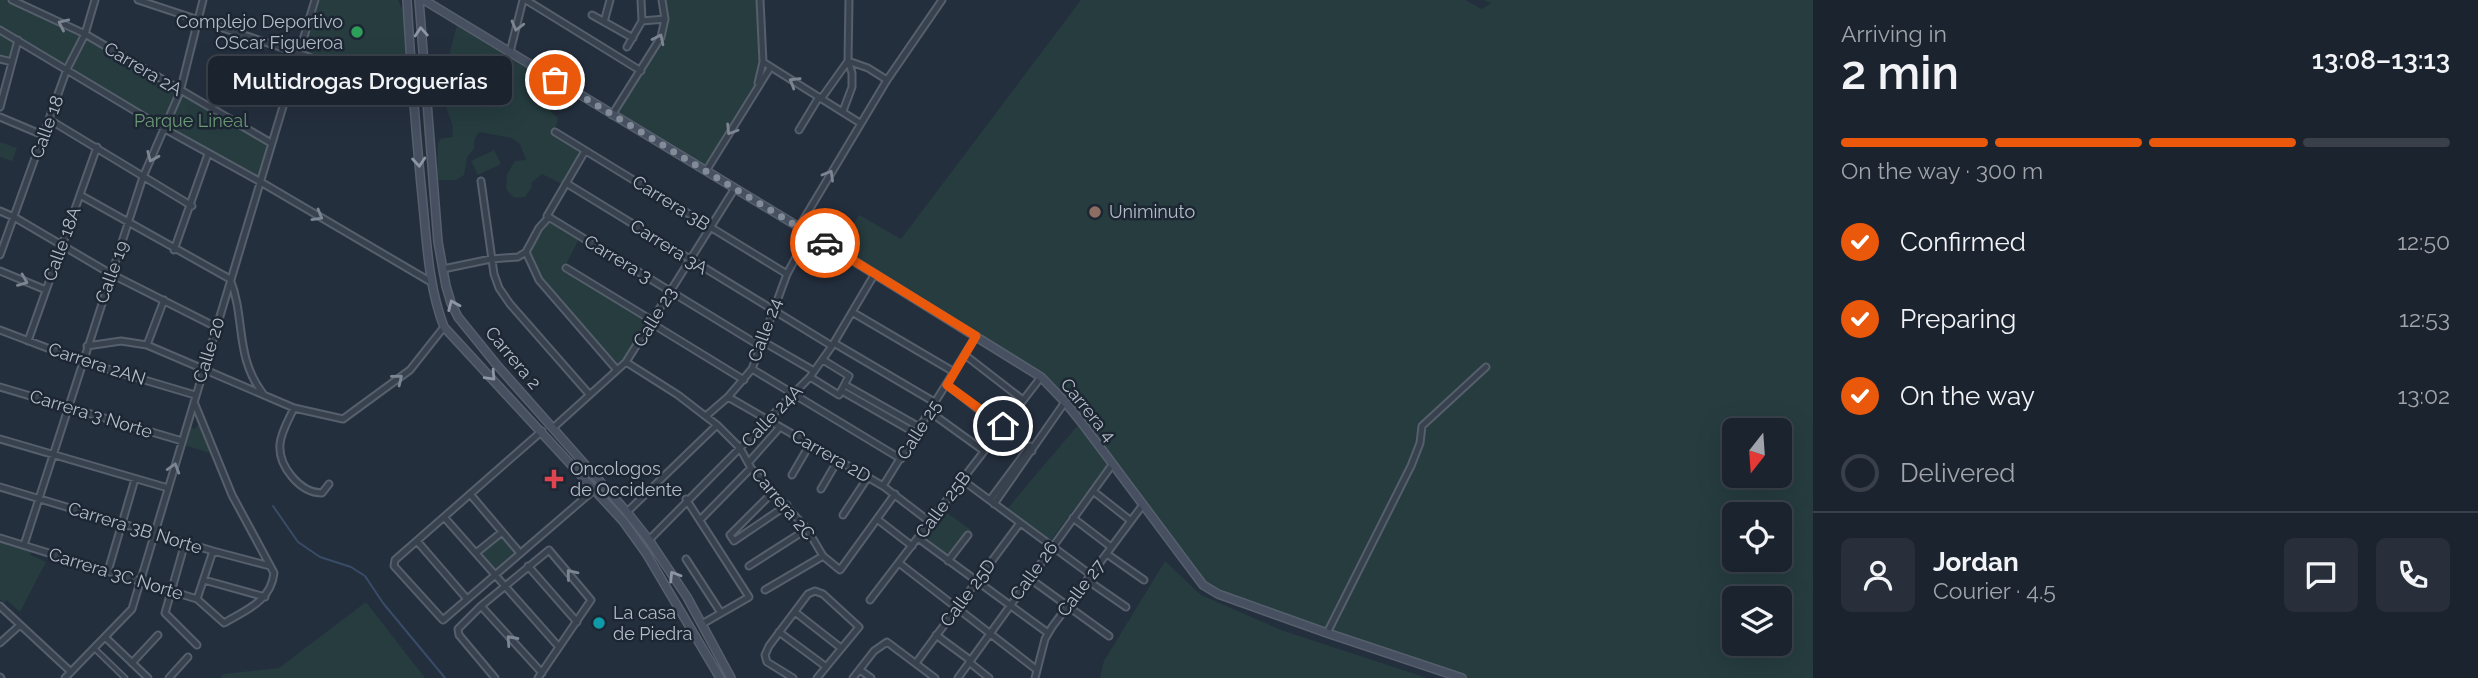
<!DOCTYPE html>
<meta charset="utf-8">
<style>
body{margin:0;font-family:Raleway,sans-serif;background:#282f3a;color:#f1f3f6;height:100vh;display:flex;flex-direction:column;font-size:26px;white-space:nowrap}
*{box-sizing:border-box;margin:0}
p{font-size:23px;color:#a0a4aa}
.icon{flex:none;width:38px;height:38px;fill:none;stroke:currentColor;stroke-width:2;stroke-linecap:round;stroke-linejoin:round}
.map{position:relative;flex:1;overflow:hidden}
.sheet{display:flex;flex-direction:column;background:#1b232e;width:665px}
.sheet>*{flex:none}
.needle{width:46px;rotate:197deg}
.fabs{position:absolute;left:1722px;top:418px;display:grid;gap:14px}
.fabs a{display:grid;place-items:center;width:70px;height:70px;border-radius:10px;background:#1b232e;box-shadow:0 7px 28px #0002,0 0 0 2px #39404a;font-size:35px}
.pin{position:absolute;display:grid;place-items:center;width:60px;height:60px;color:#fff;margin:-30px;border:4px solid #fff;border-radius:50%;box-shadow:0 2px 7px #0007}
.courier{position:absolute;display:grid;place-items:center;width:70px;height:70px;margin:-35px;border:5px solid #ea580c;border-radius:50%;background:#fff;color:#222;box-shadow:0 2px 9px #0007}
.bubble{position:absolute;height:49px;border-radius:10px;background:#1b232e;box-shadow:0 7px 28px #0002,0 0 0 2px #39404a;font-size:23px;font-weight:600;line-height:49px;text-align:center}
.headline em{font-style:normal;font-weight:600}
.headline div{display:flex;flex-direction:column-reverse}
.headline{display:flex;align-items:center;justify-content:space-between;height:119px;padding:0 28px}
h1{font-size:46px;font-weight:600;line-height:52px}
.bar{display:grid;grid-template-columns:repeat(4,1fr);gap:10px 7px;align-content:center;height:84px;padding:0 28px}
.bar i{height:9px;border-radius:5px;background:#39404a}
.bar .active{background:#ea580c}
.bar p{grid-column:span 4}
.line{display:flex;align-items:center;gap:18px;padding:0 28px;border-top:2px solid #39404a}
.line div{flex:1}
.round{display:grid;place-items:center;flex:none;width:74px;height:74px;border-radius:10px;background:#282f3a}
ol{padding:0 28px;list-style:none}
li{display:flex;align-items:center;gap:21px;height:77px}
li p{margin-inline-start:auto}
li .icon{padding:7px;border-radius:50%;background:#ea580c;color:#fff;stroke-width:4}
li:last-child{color:#a0a4aa}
li i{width:38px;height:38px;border:4px solid #39404a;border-radius:50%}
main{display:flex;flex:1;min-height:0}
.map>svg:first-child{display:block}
.green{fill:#263c3f;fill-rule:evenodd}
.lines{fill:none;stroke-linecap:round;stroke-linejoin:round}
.stream{stroke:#394c67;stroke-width:2}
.pedestrian-casing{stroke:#565f6c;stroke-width:7}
.minor-casing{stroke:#565f6c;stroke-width:9}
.secondary-casing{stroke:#565f6c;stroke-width:10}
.pedestrian{stroke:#38414e;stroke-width:3.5}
.minor{stroke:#38414e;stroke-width:5}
.secondary{stroke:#465061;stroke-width:7}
.oneway{stroke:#7c8592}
.oneway2{stroke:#8e96a5}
.done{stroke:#828b98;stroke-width:7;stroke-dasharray:0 12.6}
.route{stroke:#ea580c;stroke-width:9}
.leisure-dot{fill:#2e9e5b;stroke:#1d2633;stroke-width:2.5}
.education-dot{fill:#8d6e63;stroke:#1d2633;stroke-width:2.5}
.health-dot{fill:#e0444e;stroke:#1d2633;stroke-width:2.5}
.culture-dot{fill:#0f9aa8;stroke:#1d2633;stroke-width:2.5}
.labels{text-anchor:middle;stroke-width:5;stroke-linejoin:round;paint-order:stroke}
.poi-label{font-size:18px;fill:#b4bcc9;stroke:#1d2633;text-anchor:start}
.street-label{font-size:18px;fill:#b4bcc9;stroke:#1d2633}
.park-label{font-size:18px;fill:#6b9a76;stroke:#1d2633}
</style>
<main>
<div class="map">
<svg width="1813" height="678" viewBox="0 0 1813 678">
<rect width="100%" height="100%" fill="#242f3e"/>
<path class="green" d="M0,0H12L85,34L271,143L259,181L19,41L12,62L0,59Z
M320,0H398L404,13L409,88L303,51Z
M662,0H760L763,62L756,90L706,171L612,115L664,27Z
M1081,0H1465L1482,9L1491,3L1484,0H1813V678H1462L1276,615L1196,579L1082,423L1041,377L878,270L875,274L838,251L859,215L901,239ZM1734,430H1780V476H1734ZM1734,514H1780V560H1734ZM1734,598H1780V644H1734Z
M457,26L550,80L537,99L558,118L554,134L583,152L562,184L542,174L531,183L532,187L525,197L514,198L506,189L507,174L515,161L526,160L520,144L512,138L479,132L474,140V149L467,157L464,175L456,180H437L438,143L441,139L452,137C455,123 448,118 446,105C442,78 450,51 457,26Z
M0,142L17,148L12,161L0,157Z
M494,150L501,164L478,175L471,161Z
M549,221L579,239L563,270L648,322L629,354L618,365C590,334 542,292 530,253Z
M199,425L210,453L184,445L189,426L194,429Z
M1078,425L1107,465L1050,541L1007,509Z
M943,510L971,530L948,559L921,538Z
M500,533L517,553L495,571L478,552Z
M0,541L31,551L30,555L46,562L20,612L7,600L4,603L0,599Z
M1165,561L1201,595L1281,630L1427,678H1100L1104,661Z
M366,602L425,678H220L224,674L279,668Z"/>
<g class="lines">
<path class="stream" d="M273,506L298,542L320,557L351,567L365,576L383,603L445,678"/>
<g class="pedestrian-casing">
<path id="pedestrian" d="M94,648L125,678"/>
</g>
<g class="minor-casing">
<path id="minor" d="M12,0L85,34L271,143
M138,0L298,53L413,95H426
M526,0L641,71
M592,15L633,38
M642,21L665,19
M604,22L610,0
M0,30L165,129L259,181L431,282
M627,47L642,21L641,0
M510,52L523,0
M0,59L12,62
M848,61L868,68L887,80
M763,62L860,123
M758,83L763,62L760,0
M821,99L848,61
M0,107L18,40
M843,111L852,87V73L848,61L849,0
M612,115L661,37L665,19L662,0
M0,117L45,136
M50,120L192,206
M799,130L819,97
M555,132L787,274
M585,151L547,216L760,346
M706,171L770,68
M481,181L494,274L499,288L510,304L589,394
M566,183L832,346
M80,195L230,279
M0,211L14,217L111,274L216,327
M799,227L887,80L942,0
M174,250L208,154
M526,252L539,280L617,370
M526,252L539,228L549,217
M0,255L67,69L85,34L95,0
M566,268L653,321
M443,269L491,259L518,257L526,252
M0,271L46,290
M230,279C246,319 234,357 264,395
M852,312L954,372
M651,323L744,380
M0,330L84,362L195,395
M28,341L97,147
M762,341L814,371
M834,343L936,403
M147,345L164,300
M87,346L121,341L147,345L294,408L343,419L410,370L444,327
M965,355L1023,400
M626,362L678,395L717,425L740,448L751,468L807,529L823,556L840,570L895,494
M752,369L901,459
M810,377L839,395L849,376L823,360
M845,385L921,428
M947,385L1032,451
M0,387L182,441
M842,391L917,434
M728,397L883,486L930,522
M294,408C289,419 281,432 280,444C278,466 300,493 322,493L329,484
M930,412L984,451
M706,416L728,397L752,369L787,274L809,233
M553,428L626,362L735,188
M542,431L395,560L394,566L443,620L595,489
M0,439L168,488
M749,462L780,427
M792,475L810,444
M961,479L1091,575
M883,486L976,336
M0,487L213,551L270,566
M821,489L838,460
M1093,491L1131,521
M773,492L730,535L734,541L787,505
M470,494L520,553
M686,499L749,597L702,624
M990,500L1030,446
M994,504L1065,402
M627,512L717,425
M843,515L868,477
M444,517L558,646
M1073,518L1111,547
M877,519L912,546
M700,520L751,468
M0,538L197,599L224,623C246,610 271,601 274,573L232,495L194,402
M918,538L1048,633
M649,540L810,377L832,346L874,275
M417,541L467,599
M185,543L165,613L197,645
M24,545L143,177L180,92L203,0
M476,553L502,532
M1107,554L1144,580
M686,559L721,613
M948,561L968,535
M899,563L1037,670
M528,566L577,622
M749,566L807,529
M108,571L135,479
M1029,578L1109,636
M204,580L265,597
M1087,580L1126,607
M765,590L823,556
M197,599L213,551
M870,600L1041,377
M0,606L71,672
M481,606L542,673
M795,612L841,648
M779,632L825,666
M1327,633L1411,466L1420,443L1422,426L1486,367
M936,635L970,660
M105,637L148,678
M0,643L20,625
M969,662L989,678
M132,663L158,635
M916,663L1020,523
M860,670L871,678
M0,677L1,678
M65,678L132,609L315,0
M169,678L188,657
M495,678L459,635L458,629L481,606L549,550L591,600L538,678
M793,678L767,662L765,655L769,646L808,594L815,591L823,594L859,627L817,678
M853,678L874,651L887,642L935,678
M958,678L1112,465
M1035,678L1045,639L1052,627L1142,506"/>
</g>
<g class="secondary-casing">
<path id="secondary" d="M407,0C411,68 416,137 423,205C427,246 429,288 444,327L623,521L646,553L720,678
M419,0L438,242L446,286L451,303L458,317L496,364L627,512L649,540L687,597L731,678
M424,0L799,227L1041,377L1065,402L1082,423L1203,585L1218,594L1327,633L1462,678"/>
</g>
<use href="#pedestrian" class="pedestrian"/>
<use href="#minor" class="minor"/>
<use href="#secondary" class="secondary"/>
</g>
<defs><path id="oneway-chevron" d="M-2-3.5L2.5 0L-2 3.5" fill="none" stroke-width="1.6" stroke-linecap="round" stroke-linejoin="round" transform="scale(1.75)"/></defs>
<g class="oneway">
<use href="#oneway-chevron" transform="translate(63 24) rotate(-155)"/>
<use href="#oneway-chevron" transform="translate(517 26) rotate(105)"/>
<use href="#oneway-chevron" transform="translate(659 39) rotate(-64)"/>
<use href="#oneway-chevron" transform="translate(794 82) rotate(-149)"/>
<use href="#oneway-chevron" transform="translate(731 130) rotate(122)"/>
<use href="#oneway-chevron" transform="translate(152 157) rotate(114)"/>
<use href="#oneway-chevron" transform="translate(829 175) rotate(-60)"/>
<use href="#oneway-chevron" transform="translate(318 216) rotate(30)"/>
<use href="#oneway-chevron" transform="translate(23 281) rotate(22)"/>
<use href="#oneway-chevron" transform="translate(398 379) rotate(-39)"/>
<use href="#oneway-chevron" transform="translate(174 468) rotate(-73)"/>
<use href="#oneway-chevron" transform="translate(571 574) rotate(-129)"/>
<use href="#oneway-chevron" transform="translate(511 640) rotate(-132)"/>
</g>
<g class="oneway2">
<use href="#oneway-chevron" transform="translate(421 32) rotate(-94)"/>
<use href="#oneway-chevron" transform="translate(419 162) rotate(85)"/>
<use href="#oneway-chevron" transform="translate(453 305) rotate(-113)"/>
<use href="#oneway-chevron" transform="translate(491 376) rotate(47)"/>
<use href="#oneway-chevron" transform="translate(674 576) rotate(-122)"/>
</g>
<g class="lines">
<path class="done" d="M555,80L825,243"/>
<path class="route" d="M825,243L976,336L947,385L1003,426"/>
</g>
<circle class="leisure-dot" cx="357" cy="32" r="7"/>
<circle class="education-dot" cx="1095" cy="212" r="7"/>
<path class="health-dot" d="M550.5 468.5h7v7h7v7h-7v7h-7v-7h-7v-7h7z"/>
<circle class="culture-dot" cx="599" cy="623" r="7"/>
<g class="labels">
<g class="poi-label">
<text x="343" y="28" text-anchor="end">Complejo Deportivo<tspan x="343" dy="21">OScar Figueroa</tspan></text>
<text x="1109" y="218">Uniminuto</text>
<text x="570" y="475">Oncologos<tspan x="570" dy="21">de Occidente</tspan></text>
<text x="613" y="619">La casa<tspan x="613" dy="21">de Piedra</tspan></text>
</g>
<g class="street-label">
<text transform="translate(143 69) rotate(31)" y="6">Carrera 2A</text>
<text transform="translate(47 127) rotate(-70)" y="6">Calle 18</text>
<text transform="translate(671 203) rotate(32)" y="6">Carrera 3B</text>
<text transform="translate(62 244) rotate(-70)" y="6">Calle 18A</text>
<text transform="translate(669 247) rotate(32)" y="6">Carrera 3A</text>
<text transform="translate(618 259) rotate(31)" y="6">Carrera 3</text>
<text transform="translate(112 272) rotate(-70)" y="6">Calle 19</text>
<text transform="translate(655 317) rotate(-59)" y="6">Calle 23</text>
<text transform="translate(765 330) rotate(-70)" y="6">Calle 24</text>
<text transform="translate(209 350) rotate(-73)" y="6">Calle 20</text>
<text transform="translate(513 358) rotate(50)" y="6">Carrera 2</text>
<text transform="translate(97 364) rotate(18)" y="6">Carrera 2AN</text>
<text transform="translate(1088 410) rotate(51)" y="6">Carrera 4</text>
<text transform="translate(91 414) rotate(17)" y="6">Carrera 3 Norte</text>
<text transform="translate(772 416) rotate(-46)" y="6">Calle 24A</text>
<text transform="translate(919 430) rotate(-58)" y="6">Calle 25</text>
<text transform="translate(831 456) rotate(30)" y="6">Carrera 2D</text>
<text transform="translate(783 504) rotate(50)" y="6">Carrera 2C</text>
<text transform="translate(943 505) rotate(-53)" y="6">Calle 25B</text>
<text transform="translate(135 528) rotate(17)" y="6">Carrera 3B Norte</text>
<text transform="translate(1034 571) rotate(-54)" y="6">Calle 26</text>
<text transform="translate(116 574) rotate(17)" y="6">Carrera 3C Norte</text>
<text transform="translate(1081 588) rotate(-53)" y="6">Calle 27</text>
<text transform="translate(968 593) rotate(-53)" y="6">Calle 25D</text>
</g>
<g class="park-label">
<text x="191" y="127">Parque Lineal</text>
</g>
</g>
</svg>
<div class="fabs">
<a><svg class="needle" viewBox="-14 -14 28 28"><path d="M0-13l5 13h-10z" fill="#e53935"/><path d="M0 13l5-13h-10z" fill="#a0a4aa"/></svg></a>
<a><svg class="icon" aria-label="locate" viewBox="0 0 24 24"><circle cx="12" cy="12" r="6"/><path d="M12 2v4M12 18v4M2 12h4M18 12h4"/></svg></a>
<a><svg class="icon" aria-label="layers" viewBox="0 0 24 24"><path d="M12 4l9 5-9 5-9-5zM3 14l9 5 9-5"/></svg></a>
</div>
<div class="pin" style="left:555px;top:80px;background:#ea580c"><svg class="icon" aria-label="bag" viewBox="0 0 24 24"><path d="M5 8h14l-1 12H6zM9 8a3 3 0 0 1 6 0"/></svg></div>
<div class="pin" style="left:1003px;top:426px;background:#1f2937"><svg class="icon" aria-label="home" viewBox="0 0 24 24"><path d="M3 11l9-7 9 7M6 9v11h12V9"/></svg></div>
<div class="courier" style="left:825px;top:243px"><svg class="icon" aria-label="car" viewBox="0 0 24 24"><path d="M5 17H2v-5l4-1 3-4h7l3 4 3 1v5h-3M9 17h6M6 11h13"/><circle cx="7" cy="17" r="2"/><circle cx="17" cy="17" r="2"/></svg></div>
<div class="bubble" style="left:208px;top:56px;width:304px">Multidrogas Droguerías</div>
</div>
<section class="sheet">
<div class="headline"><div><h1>2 min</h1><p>Arriving in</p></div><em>13:08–13:13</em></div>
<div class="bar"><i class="active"></i><i class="active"></i><i class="active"></i><i></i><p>On the way · 300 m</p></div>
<ol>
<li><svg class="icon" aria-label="check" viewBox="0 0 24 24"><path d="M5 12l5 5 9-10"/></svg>Confirmed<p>12:50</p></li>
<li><svg class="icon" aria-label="check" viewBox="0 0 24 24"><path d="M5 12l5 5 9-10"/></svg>Preparing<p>12:53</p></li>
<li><svg class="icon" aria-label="check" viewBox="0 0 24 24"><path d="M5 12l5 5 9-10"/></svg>On the way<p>13:02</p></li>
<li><i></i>Delivered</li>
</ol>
<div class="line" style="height:126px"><a class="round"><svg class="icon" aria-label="person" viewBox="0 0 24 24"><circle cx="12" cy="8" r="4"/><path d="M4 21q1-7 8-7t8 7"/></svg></a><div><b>Jordan</b><p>Courier · 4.5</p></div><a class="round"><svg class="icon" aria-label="chat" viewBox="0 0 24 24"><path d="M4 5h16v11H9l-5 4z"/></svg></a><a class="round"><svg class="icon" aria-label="phone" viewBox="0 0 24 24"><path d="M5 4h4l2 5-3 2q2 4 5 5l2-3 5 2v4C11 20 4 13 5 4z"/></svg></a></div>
</section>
</main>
